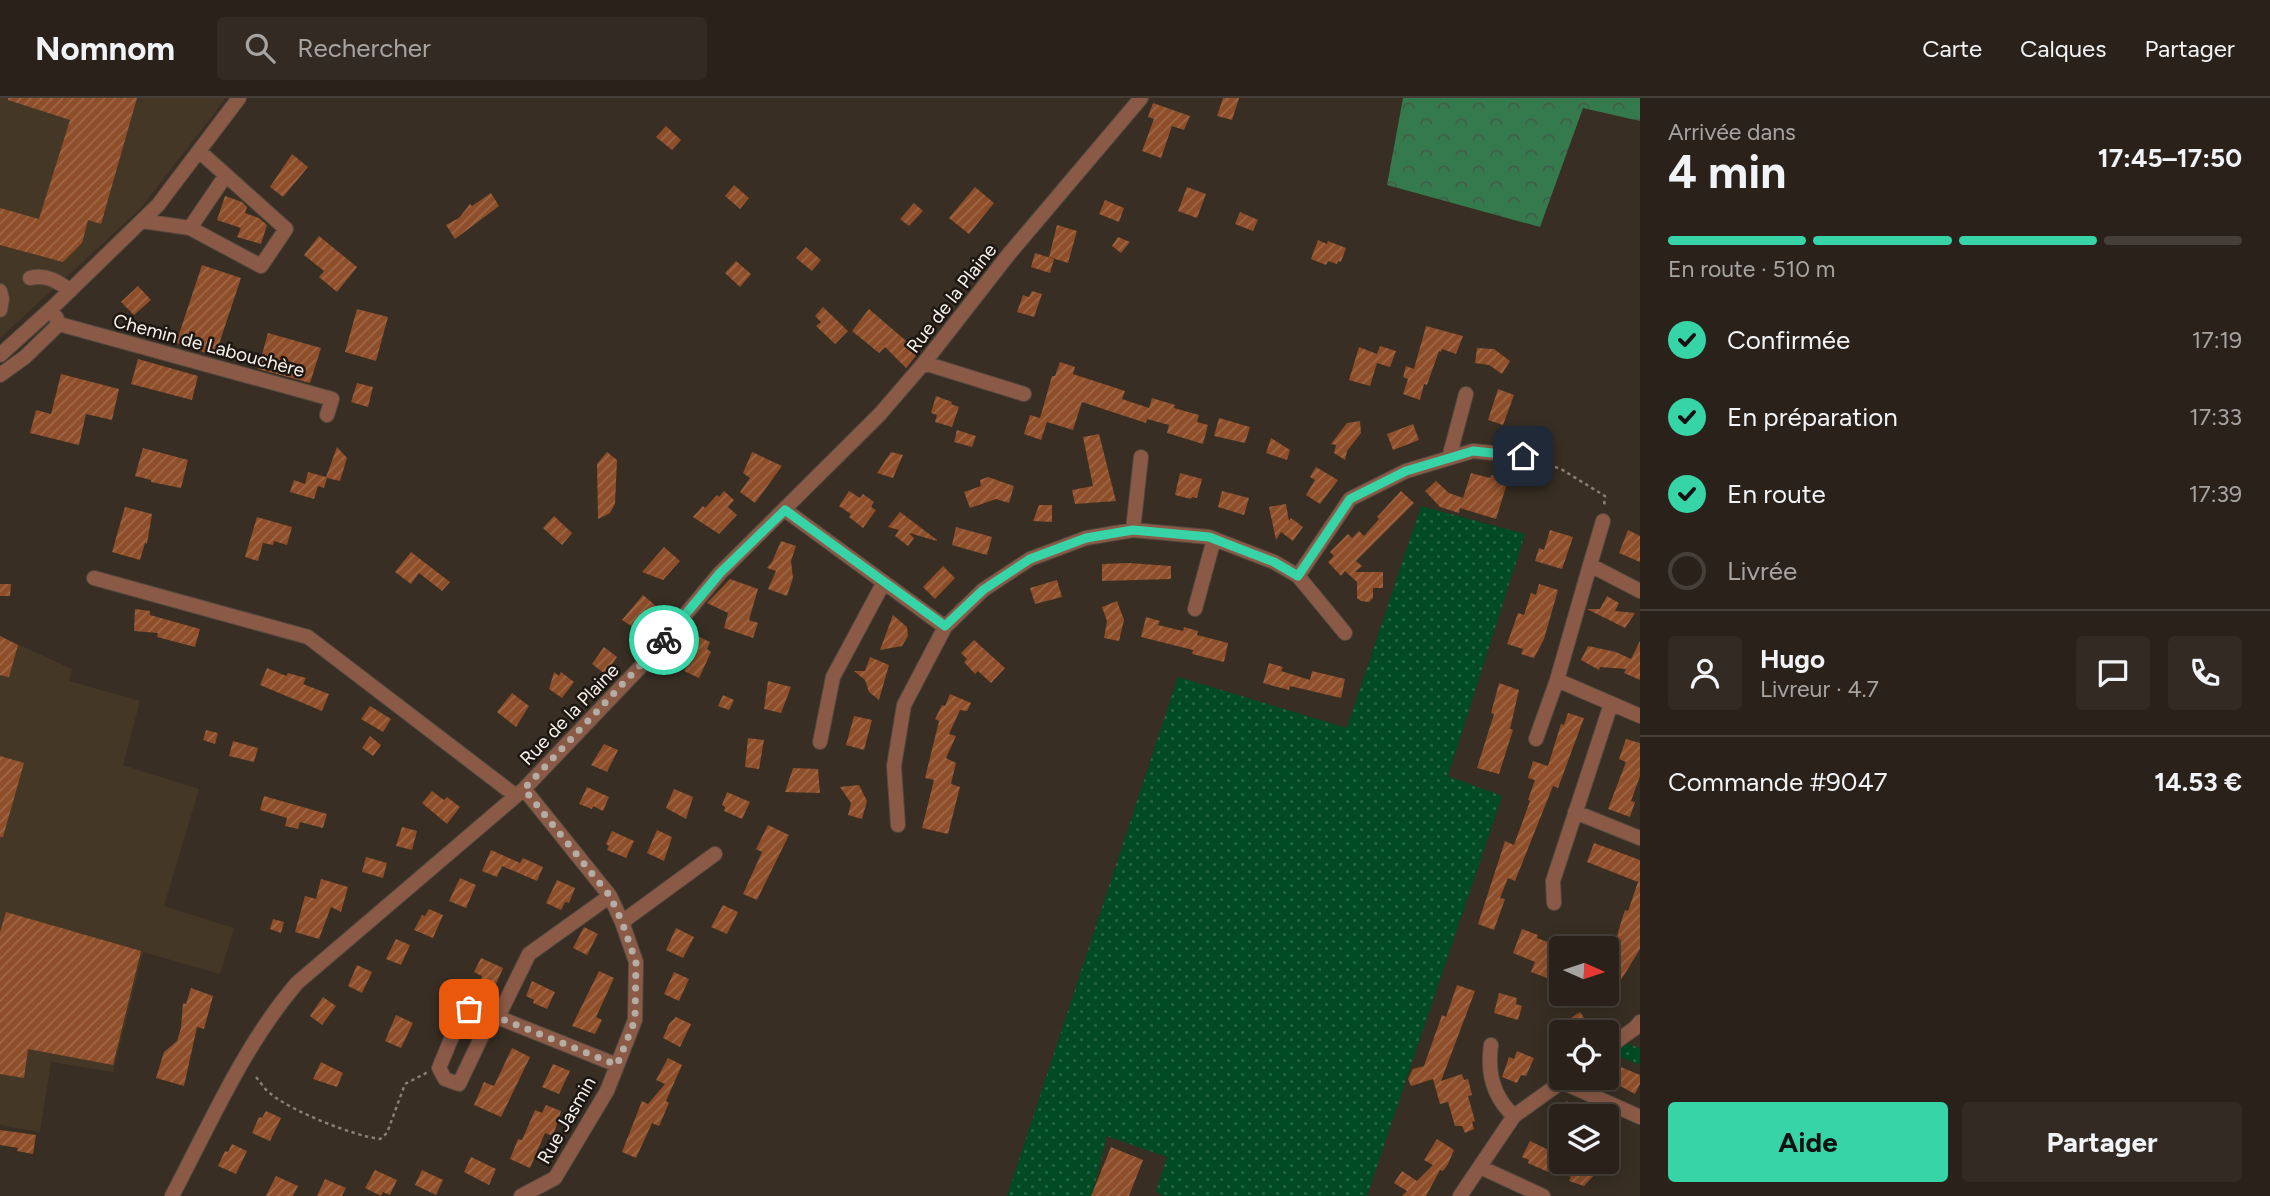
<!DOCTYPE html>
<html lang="fr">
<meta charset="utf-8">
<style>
body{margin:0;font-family:Figtree,sans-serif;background:#322a23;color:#f1f3f6;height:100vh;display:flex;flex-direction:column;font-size:26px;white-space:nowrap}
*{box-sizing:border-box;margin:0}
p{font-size:23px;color:#a5a4a2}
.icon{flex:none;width:38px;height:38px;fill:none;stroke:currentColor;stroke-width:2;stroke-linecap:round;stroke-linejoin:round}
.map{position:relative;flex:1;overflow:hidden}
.sheet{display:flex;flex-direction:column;background:#2a221a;width:630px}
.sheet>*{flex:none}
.needle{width:46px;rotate:93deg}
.buttons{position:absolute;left:1549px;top:838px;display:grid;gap:14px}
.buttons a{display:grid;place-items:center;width:70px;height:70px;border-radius:7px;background:#2a221a;box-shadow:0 4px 18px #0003,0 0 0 2px #463f39;font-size:35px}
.pin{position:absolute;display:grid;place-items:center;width:60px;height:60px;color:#fff;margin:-30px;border-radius:14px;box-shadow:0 4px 10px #0006}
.courier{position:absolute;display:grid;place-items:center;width:70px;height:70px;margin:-35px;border:5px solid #36d4a7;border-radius:50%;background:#fff;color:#222;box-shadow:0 2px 9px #0007}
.summary em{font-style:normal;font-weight:700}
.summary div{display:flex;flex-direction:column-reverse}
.summary{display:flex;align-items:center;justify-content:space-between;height:119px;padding:0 28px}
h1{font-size:46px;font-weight:700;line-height:52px}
.bar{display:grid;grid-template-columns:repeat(4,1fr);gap:10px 7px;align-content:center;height:84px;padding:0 28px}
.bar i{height:9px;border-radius:5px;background:#463f39}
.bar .selected{background:#36d4a7}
.bar p{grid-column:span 4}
.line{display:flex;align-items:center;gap:18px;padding:0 28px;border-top:2px solid #463f39}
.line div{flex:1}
.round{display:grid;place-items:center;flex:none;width:74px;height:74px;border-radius:7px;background:#322a23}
ol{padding:0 28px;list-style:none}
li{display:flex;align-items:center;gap:21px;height:77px}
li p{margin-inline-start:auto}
li .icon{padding:7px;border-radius:50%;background:#36d4a7;color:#111;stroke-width:4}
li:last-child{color:#a5a4a2}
li i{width:38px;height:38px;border:4px solid #463f39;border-radius:50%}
.primary-button{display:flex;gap:14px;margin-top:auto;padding:14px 28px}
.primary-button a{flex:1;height:80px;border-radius:7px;background:#36d4a7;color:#111;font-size:28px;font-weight:700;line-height:80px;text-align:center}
.primary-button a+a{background:#322a23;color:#f1f3f6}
header{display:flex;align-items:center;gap:42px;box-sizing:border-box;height:98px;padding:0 35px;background:#2a221a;border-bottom:2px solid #463f39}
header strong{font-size:33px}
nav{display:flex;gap:38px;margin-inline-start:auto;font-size:24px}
.search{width:490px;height:63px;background:#322a23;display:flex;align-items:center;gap:18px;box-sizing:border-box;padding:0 24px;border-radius:7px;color:#a5a4a2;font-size:26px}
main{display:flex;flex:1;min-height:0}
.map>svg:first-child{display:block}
.built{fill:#453726}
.grass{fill:url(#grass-dots)}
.forest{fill:url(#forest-crowns)}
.building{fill:url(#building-hatch)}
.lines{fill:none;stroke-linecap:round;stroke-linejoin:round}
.minor-casing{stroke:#53493f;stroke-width:16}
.path{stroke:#877f75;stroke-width:2.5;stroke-dasharray:3.5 3.5;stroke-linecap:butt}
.minor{stroke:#8b5a47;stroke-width:14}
.done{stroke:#b4ada4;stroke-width:7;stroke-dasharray:0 12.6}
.route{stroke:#36d4a7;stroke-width:9}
.labels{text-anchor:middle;stroke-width:5;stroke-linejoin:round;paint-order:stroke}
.street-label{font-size:19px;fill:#f7f1e9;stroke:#1c1712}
</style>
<header>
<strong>Nomnom</strong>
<div class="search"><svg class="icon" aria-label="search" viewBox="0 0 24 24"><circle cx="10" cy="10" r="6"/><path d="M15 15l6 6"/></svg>Rechercher</div>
<nav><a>Carte</a><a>Calques</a><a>Partager</a></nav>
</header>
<main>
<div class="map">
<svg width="1640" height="1098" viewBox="0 0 1640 1098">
<defs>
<pattern id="grass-dots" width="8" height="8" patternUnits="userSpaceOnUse" patternTransform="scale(1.75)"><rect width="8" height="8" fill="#004a24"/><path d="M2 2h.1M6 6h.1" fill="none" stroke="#266544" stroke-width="1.8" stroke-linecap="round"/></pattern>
<pattern id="forest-crowns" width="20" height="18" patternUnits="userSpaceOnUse" patternTransform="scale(1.75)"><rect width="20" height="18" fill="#357a4d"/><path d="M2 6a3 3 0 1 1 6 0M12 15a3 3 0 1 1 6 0" fill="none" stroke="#415e49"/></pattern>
<pattern id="building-hatch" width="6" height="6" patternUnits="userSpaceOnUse" patternTransform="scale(1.75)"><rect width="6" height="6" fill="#8e4e29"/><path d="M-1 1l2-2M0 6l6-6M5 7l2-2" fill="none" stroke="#9f6848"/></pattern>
</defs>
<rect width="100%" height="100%" fill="#382e23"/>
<path class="built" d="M0,0H226L140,111L0,240Z
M0,538L72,571L69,583L140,603L123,667L199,691L164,808L234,830L220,876L143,854L113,974L51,964L40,1034L0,1027Z"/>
<path class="grass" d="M1421,408L1525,436L1448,678L1502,698L1367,1098H1163L1156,1094L1167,1059L1107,1038L1092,1098H1007L1178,579L1347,630Z
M1622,944L1640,950V967L1620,959Z"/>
<path class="forest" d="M1403,0H1640V23L1583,10L1540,129L1387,87Z"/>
<path class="building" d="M8,0H137L101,126L88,122L82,145L63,164L0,147V110L39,121L70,22L8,2Z
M1223,0H1239L1232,22L1217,18Z
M1153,5L1190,18L1184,32L1172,28L1161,60L1142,53L1154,21L1148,19Z
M666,28L681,42L672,52L656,39Z
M292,56L308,69L283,99L270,89Z
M734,87L749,100L740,111L725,98Z
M975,89L994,105L969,136L949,120Z
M1187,89L1206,96L1197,120L1178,113Z
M491,95L499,108L455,141L446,127L459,120L470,106L472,108Z
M225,98L242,104L247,109L245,115L259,120L267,127L261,146L237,139L241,130L217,122Z
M1105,102L1124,110L1119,124L1099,116Z
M914,105L923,113L909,128L900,121Z
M1240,114L1258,122L1253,133L1235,126Z
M1057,127L1077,133L1068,165L1049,159Z
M319,138L357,169L337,194L319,179L324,173L304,157Z
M1118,139L1130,144L1121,155L1112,148Z
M1318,142L1327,146L1328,143L1346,150L1341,164L1338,163L1337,166L1328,163L1326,167L1311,161Z
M806,149L821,162L812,173L796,160Z
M1035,155L1054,161L1050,175L1031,169Z
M736,163L751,176L740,189L725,175Z
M202,167L241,180L215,258L176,245Z
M138,188L151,202L134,217L121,204Z
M1032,193L1042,196L1034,219L1017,214L1023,197L1029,199Z
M823,209L848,233L835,246L816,228L821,224L815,218Z
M357,211L388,219L376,263L345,254Z
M869,211L919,254L906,270L885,249L879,255L852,233Z
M1426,228L1463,238L1456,256L1442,251L1441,254L1439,253L1427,287L1424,286L1420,302L1403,296L1408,281L1403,279L1406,268L1414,271Z
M268,235L321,250L310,285L258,271Z
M1380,248L1396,253L1390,269L1377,265L1370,288L1349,282L1359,249L1377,256Z
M1477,250L1494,251L1510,263L1502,276L1489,267L1475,265Z
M138,261L198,278L192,302L131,286Z
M1060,264L1075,269L1073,276L1125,293L1122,301L1149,310L1152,300L1175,307L1174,310L1199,317L1197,324L1208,327L1203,346L1167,335L1169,327L1147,321L1146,325L1082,304L1073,332L1047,324L1041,342L1024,336L1030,317L1040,320L1052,278H1055Z
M61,276L119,291L112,322L86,316L79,347L30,335L36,312L51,316Z
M357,285L373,289L368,309L351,304Z
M1498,291L1514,297L1503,327L1488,322Z
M936,298L952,304L951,306L959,309L952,329L935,324L937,317L931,315Z
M1219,320L1250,329L1245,345L1214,338Z
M1360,323L1361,335L1347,353L1345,362L1334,355L1336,347L1331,346L1347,325Z
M1413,326L1419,342L1393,352L1387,336Z
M957,332L976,338L972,349L954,344Z
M1099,336L1116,403L1075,406L1072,392L1093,388L1083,339Z
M1271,340L1290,352L1287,362L1266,355Z
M337,349L347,360L340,383L327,380L324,390L318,388L314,401L290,394L294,382L305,386L308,374L326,379Z
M143,350L188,362L181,390L151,384V382L135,378Z
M607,354L617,362L615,406L610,415L598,421L597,366Z
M752,354L782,368L755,405L740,394L750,380L743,375Z
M891,354L903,357L893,380L877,375Z
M1316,369L1338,382L1320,406L1306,397L1315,382L1310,379Z
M1180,375L1202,381L1197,400L1192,399L1191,401L1175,397Z
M1471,375L1490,380L1492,377L1508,382L1496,421L1460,410L1459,415L1440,409L1425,393L1436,383L1449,395L1463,400Z
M988,379L1014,388L1009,405L996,401L970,410L964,394L981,388L980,382Z
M724,393L734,402L728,409L737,417L719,436L693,419L703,408L705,410L717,397L719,399Z
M849,393L860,400L863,396L874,404L871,409L876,412L863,430L849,419L851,416L839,408Z
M1222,393L1249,400L1244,417L1218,409Z
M1401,393L1414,405L1356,463L1362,468L1355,474H1383V490H1373V500L1369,504L1361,503L1357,500V484L1345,473L1341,478L1328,464L1334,458L1330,454L1348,436L1352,440L1359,433L1364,438L1379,421L1377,419Z
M1286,406L1289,423L1291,420L1303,429L1293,443L1281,434L1276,442L1269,409Z
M1039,407H1052V424L1033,423Z
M125,409L152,416L147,446L145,445L140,462L112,454Z
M900,414L937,442V443L909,435L914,440L908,448L895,438L899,432L888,429Z
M554,418L572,435L562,447L543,430Z
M257,419L292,429L287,447L274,443L273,447L263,445L258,463L245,459Z
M956,429L992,439L987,457L952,447Z
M1550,432L1573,439L1562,471L1535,463L1539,450L1544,452Z
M1628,432L1640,438V464L1619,455Z
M781,443L796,448L791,463L793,480L787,498L768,491L776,473L767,470L772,464Z
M664,449L680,463L663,482L642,474Z
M411,454L450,484L442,493L419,475L411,486L395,474Z
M1129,465L1171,468V481L1102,483V466Z
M943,468L955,480L935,501L923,489Z
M730,481L758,491L749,522L758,525L753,540L724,530L728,515L707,505Z
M1057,482L1062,499L1035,506L1030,490Z
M0,486H11L10,498H0Z
M1539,486L1558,492L1544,541L1534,560L1521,556L1523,551L1507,546L1518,515L1524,517L1531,495L1536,497Z
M643,497L670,520L652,541L622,522Z
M1607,498L1619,505L1615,513L1635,515L1625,530L1587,511H1600Z
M1117,503L1124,522L1119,543L1104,540L1107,523L1102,509Z
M135,511L150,513V517L200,531L195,549L157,539L158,535L134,533Z
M893,517L907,529L908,538L902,548L880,552Z
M1146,519L1160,523L1158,527L1183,533L1184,529L1198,533L1197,537L1228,545L1224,564L1192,556L1193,552L1141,539Z
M695,537L710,544L707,551L711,554L699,580L684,573L688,566L682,563Z
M0,538L18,547L9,579L0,577Z
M974,542L1005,570L991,585L978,573L975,576L964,564L967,561L961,555Z
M1640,543V582L1624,575L1626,571L1600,569L1599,572L1581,562L1588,548L1616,554L1631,561Z
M604,549L617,559L605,576L592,566Z
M870,559L889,567L879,602L869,594L865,582L854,573H865Z
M1269,565L1283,569L1281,573L1310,582L1312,573L1345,581L1341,600L1290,588L1289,592L1263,585Z
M267,570L286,578L288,575L306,580L303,586L329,596L322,613L260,587Z
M554,574L559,578L561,574L574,584L562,600L549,591Z
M768,583L791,589L781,615L764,611Z
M1499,585L1519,592L1510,631L1513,632L1499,676L1477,670L1494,616L1491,615Z
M512,595L529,608L516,629L497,614Z
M950,596L971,605L967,613L960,612L949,636L956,638L946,660L956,665L951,686L960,689L948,736L922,730L934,682L925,680L939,623L935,621L942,607L945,608Z
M723,597L734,602L729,612L718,608Z
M370,608L391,621L383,634L361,621Z
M1568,615L1584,620L1558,690L1553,688L1515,783L1508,780L1500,800L1505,801L1494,832L1478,826L1505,743L1514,747L1530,703L1528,702L1535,682L1528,680L1533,663L1548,668L1561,626L1564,627Z
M854,618L872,622L864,652L846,647Z
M206,632L218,635L215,646L203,642Z
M370,638L381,647L373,658L362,650Z
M748,640L764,642L759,671L745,669Z
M1626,641L1640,645V678L1631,703L1635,704L1630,719L1608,711L1626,664L1619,661Z
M233,643L258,650L254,664L229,658Z
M604,646L618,652L607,674L591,667Z
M0,658L24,665L3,739H0Z
M793,670L818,671L820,695L785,694Z
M859,687L867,703L862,721L848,717L851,705L840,689Z
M587,689L609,699L603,713L593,708L592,711L579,706Z
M674,691L693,699L686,721L666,710Z
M432,693L444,702L447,699L460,709L447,726L422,705Z
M727,694L750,704L742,721L724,713L725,709L722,707Z
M264,698L327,716L323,730L300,724L298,731L285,728L287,720L260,712Z
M768,727L789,737L757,802L743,796L762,754L756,751Z
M402,729L417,733L412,752L396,748Z
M657,732L672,739L664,763L647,755Z
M612,733L634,743L626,760L607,752L609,748L606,746Z
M1594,745L1640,762V851L1621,882L1606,877V875L1622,821L1625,812L1628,813L1638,784L1587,764Z
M491,752L520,765L523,760L543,769L537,783L502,768L497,779L482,773Z
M366,759L387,765L383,780L362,774Z
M460,780L476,787L466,810L449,803Z
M321,781L348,789L341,814L331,809L319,841L295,834L305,798L316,801Z
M557,782L575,790L569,805L565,804L561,812L546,805Z
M723,807L738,814L727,836L711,829Z
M429,811L443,817L433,840L414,832L422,817L425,818Z
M6,814L141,853L113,967L28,951L24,980L0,976V834Z
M273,821L284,824L281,835L270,831Z
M584,829L598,836L587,857L573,850Z
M676,830L694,839L683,860L666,852Z
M1522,831L1538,837L1537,840L1561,849V875L1553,872L1550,881L1531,874L1535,864L1513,855Z
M396,841L410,847L401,867L386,861Z
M481,860L503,870L495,888L481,881L482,878L474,874Z
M357,867L372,874L362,895L348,888Z
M599,873L614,880L596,919L602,922L595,936L572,928Z
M674,874L689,881L679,903L664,896Z
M532,883L555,894L547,911L533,905L534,902L526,898Z
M1457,887L1475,893L1441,983L1462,976L1464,982L1468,981L1472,997L1468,998L1475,1023L1472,1024L1474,1031L1465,1035L1462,1028H1455L1448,1004L1440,1006L1433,981L1411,988L1408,981L1413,971L1424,968L1442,917L1446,919Z
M191,890L213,898L204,931L197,929L184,988L156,980L164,954L177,943L181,930L183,905L186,906Z
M1499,895L1517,900L1516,906L1522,908L1518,922L1494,915Z
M323,899L336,908L322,927L310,918Z
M1580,914L1591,930L1585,934H1561V957L1550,942V937L1554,934H1550L1556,931L1554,927L1564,920L1566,923Z
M396,917L413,925L401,950L385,943Z
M676,919L691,926L680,949L663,940L669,926Z
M512,950L530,959L501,1019L474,1007L484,984L494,988Z
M1517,953L1534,960L1526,978L1521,977L1517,985L1502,979L1509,959L1514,961Z
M668,960L682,967L666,1003L669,1005L659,1028L652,1025L636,1060L622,1054L642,1003L648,1006L665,986L656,982Z
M321,964L343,975L337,989L313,981Z
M553,966L570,973L559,996L542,989Z
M1616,967L1640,977V986L1635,996L1609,982Z
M1566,1003L1599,1018H1559Z
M546,1007L561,1013L553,1038L545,1035L530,1070L510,1061L518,1041L522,1042L535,1012L542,1015Z
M266,1013L281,1020L270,1043L252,1035L259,1019L262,1020Z
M1606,1028L1618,1033L1606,1060Z
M0,1032L36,1037L33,1056L17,1053L18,1050L0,1047Z
M1437,1041L1454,1052L1448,1066L1443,1073L1440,1072L1426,1098H1402L1407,1093L1394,1085L1402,1073L1417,1083L1433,1067L1424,1062Z
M1530,1043L1557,1056L1553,1064H1579L1598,1073L1584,1088L1569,1083L1571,1079L1550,1070L1548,1074L1528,1065L1529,1062L1522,1059Z
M232,1046L247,1053L236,1076L218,1068L225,1053L228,1054Z
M1111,1049L1143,1062L1129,1098H1091Z
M471,1059L496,1071L489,1087L464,1074Z
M375,1072L397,1082L390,1097L383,1094L381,1098L365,1090Z
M422,1072L443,1082L436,1097L415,1087Z
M276,1078L298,1088L293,1098H266Z
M325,1081L346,1090L342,1098H317Z"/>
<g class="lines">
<g class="minor-casing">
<path id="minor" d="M142,123L190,130L261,168L286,131L199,53
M190,130L226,77
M30,180C46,176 58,183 70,193
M0,193L2,201L0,212
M59,226L332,301L327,317
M0,257L52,210L158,107L239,0
M924,265L1024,296
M0,277L25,259L59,226L56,219
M1449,360L1466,296
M785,412L945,529
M1133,432L1141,359
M1590,467L1603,423
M1298,478L1350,401L1406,373L1473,353L1523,358
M94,480L308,539L516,698
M1195,511L1214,441
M1557,582L1640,618
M1536,641L1557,582L1590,467L1640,493
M820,644L833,579L884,484
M1575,714L1640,740
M898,727L894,668L904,607L945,529L983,492L1030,461L1086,440L1133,432L1209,439L1274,464L1298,478L1345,535
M1554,805L1553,783L1611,606
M622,824L715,756
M492,917L459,986L445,981L439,970L461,917C473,908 479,912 492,917L617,967
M498,919L529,856L610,798
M1491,947C1487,975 1493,999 1514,1018
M1606,951L1635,930L1640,924
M1562,984L1640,1019
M1480,1069L1543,1098
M172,1098C210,1026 244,947 297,885L524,691L649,560L720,475L880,316L924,265L1009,156L1141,0
M521,1098L555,1080L607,993L635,922L636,864L622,824L610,798L524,691
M1460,1098L1514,1018L1567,980"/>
</g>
<path class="path" d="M1535,362L1561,371L1605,398L1604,409
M256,979C261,985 265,992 271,996C291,1013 354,1038 380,1041L387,1035L405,986L428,974"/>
<use href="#minor" class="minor"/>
</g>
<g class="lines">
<path class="done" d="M469,911L474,910L492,917L617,967L635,922L636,864L622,824L610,798L524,691L664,542"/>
<path class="route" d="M664,542L720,475L785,412L945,528L983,492L1030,461L1086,440L1133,432L1209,439L1274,464L1298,478L1350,401L1406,373L1473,353L1523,358"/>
</g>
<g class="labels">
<g class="street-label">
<text transform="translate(951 200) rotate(-52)" y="7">Rue de la Plaine</text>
<text transform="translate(209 247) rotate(15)" y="7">Chemin de Labouchère</text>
<text transform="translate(569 616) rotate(-46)" y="7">Rue de la Plaine</text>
<text transform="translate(566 1022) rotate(-60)" y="7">Rue Jasmin</text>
</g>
</g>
</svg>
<div class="buttons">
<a><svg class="needle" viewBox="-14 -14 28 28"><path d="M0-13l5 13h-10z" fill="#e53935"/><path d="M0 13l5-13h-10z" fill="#a5a4a2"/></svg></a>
<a><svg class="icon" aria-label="locate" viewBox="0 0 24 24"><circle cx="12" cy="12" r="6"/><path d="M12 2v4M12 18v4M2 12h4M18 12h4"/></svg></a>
<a><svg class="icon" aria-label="layers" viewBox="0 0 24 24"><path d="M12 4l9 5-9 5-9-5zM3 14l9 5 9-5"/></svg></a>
</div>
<div class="pin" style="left:469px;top:911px;background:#ea580c"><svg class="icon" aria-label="bag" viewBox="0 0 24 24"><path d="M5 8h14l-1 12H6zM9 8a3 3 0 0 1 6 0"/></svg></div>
<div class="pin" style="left:1523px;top:358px;background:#1f2937"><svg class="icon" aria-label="home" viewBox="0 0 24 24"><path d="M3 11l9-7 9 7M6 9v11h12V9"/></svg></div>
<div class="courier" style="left:664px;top:542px"><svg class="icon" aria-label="bike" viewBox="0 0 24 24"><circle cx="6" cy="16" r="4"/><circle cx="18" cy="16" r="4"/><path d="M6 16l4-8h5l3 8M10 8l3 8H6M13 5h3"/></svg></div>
</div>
<section class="sheet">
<div class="summary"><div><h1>4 min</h1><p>Arrivée dans</p></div><em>17:45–17:50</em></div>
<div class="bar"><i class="selected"></i><i class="selected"></i><i class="selected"></i><i></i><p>En route · 510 m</p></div>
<ol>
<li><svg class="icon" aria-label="check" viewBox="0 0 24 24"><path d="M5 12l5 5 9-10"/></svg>Confirmée<p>17:19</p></li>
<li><svg class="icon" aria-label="check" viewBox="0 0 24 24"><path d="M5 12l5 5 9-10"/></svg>En préparation<p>17:33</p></li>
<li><svg class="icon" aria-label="check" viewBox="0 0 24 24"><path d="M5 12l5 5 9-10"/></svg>En route<p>17:39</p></li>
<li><i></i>Livrée</li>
</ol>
<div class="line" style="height:126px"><a class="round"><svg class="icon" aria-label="person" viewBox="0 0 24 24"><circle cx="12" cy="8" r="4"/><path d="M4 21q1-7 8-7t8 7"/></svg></a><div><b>Hugo</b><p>Livreur · 4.7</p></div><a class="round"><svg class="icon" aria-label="chat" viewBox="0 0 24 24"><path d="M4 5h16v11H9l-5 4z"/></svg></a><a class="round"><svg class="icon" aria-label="phone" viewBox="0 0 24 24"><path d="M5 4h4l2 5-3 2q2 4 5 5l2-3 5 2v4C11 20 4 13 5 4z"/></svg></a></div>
<div class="line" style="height:91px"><div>Commande #9047</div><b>14.53 €</b></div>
<div class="primary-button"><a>Aide</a><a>Partager</a></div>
</section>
</main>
